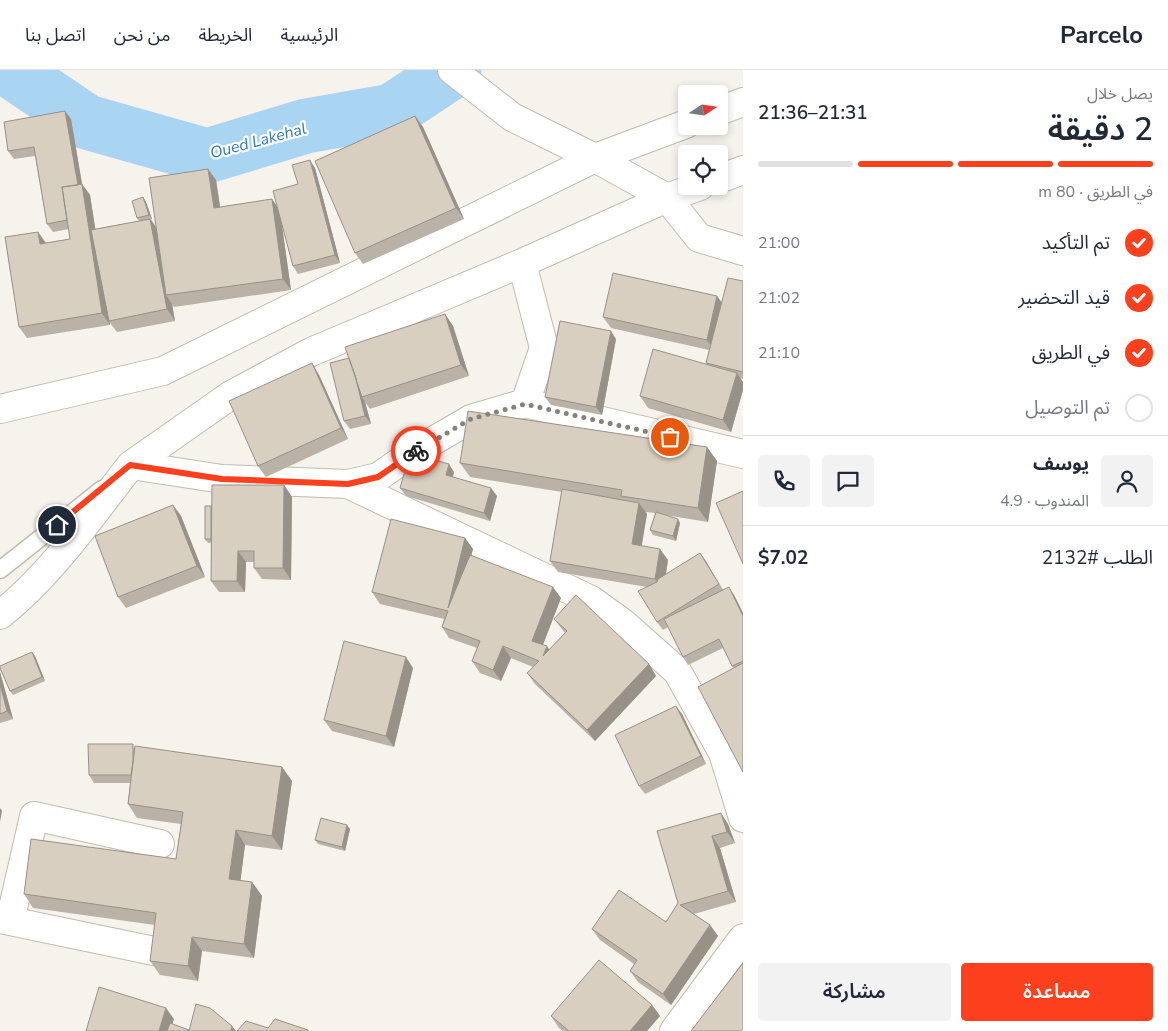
<!DOCTYPE html>
<html lang="ar">
<meta charset="utf-8">
<style>
body{margin:0;font-family:"Nunito Sans","Noto Sans Arabic",sans-serif;background:#f2f2f3;color:#1f2937;direction:rtl;height:100vh;display:flex;flex-direction:column;font-size:19px;white-space:nowrap}
*{box-sizing:border-box;margin:0}
p{font-size:16px;color:#747a83}
.icon{flex:none;width:28px;height:28px;fill:none;stroke:currentColor;stroke-width:2;stroke-linecap:round;stroke-linejoin:round}
.map{position:relative;flex:1;overflow:hidden;direction:ltr}
.side{display:flex;flex-direction:column;background:#fff;width:425px}
.side>*{flex:none}
.needle{width:32px;rotate:77deg}
.controls{position:absolute;left:678px;top:15px;display:grid;gap:10px}
.controls a{display:grid;place-items:center;width:50px;height:50px;border-radius:5px;background:#fff;box-shadow:0 2px 8px #0003;font-size:25px}
.pin{position:absolute;display:grid;place-items:center;width:42px;height:42px;color:#fff;margin:-21px;border:2px solid #fff;border-radius:50%;box-shadow:0 1px 5px #0007}
.courier{position:absolute;display:grid;place-items:center;width:50px;height:50px;margin:-25px;border:4px solid #fc3f1d;border-radius:50%;background:#fff;color:#222;box-shadow:0 1px 6px #0007}
.headline em{font-style:normal;font-weight:600}
.headline div{display:flex;flex-direction:column-reverse}
.headline{display:flex;align-items:center;justify-content:space-between;height:85px;padding:0 15px}
h1{font-size:32px;font-weight:600;line-height:38px}
.bar{display:grid;grid-template-columns:repeat(4,1fr);gap:8px 5px;align-content:center;height:60px;padding:0 15px}
.bar i{height:6px;border-radius:4px;background:#e0e1e3}
.bar .on{background:#fc3f1d}
.bar p{grid-column:span 4}
.line{display:flex;align-items:center;gap:12px;padding:0 15px;border-top:1px solid #e0e1e3}
.line div{flex:1}
.round{display:grid;place-items:center;flex:none;width:52px;height:52px;border-radius:5px;background:#f2f2f3}
ol{padding:0 15px;list-style:none}
li{display:flex;align-items:center;gap:15px;height:55px}
li p{margin-inline-start:auto}
li .icon{padding:5px;border-radius:50%;background:#fc3f1d;color:#fff;stroke-width:4}
li:last-child{color:#747a83}
li i{width:28px;height:28px;border:2px solid #e0e1e3;border-radius:50%}
.button{display:flex;gap:10px;margin-top:auto;padding:10px 15px}
.button a{flex:1;height:58px;border-radius:5px;background:#fc3f1d;color:#fff;font-size:20px;font-weight:600;line-height:58px;text-align:center}
.button a+a{background:#f2f2f3;color:#1f2937}
header{display:flex;align-items:center;gap:30px;box-sizing:border-box;height:70px;padding:0 25px;background:#fff;border-bottom:1px solid #e0e1e3}
header strong{font-size:24px}
nav{display:flex;gap:28px;margin-inline-start:auto;font-size:18px}
main{display:flex;flex:1;min-height:0}
.map>svg:first-child{display:block}
.lines{fill:none;stroke-linecap:round;stroke-linejoin:round}
.river{stroke:#a9d4f2;stroke-width:55}
.service-casing{stroke:#c2bbae;stroke-width:19}
.minor-casing{stroke:#c2bbae;stroke-width:30}
.service{stroke:#fff;stroke-width:16}
.minor{stroke:#fff;stroke-width:28}
.wall{fill:#bab2a6}
.shaded-wall{fill:#979187}
.building{fill:#d8cfc1;stroke:#979187}
.done{stroke:#878178;stroke-width:5;stroke-dasharray:0 9}
.route{stroke:#fc3f1d;stroke-width:6}
.labels{text-anchor:middle;stroke-width:4.5;stroke-linejoin:round;paint-order:stroke}
.water-label{font-size:16px;font-style:italic;fill:#2e7ab2;stroke:#fff}
</style>
<header>
<strong>Parcelo</strong>
<nav><a>الرئيسية</a><a>الخريطة</a><a>من نحن</a><a>اتصل بنا</a></nav>
</header>
<main>
<section class="side">
<div class="headline"><div><h1>2 دقيقة</h1><p>يصل خلال</p></div><em>21:31–21:36</em></div>
<div class="bar"><i class="on"></i><i class="on"></i><i class="on"></i><i></i><p>في الطريق · 80 m</p></div>
<ol>
<li><svg class="icon" aria-label="check" viewBox="0 0 24 24"><path d="M5 12l5 5 9-10"/></svg>تم التأكيد<p>21:00</p></li>
<li><svg class="icon" aria-label="check" viewBox="0 0 24 24"><path d="M5 12l5 5 9-10"/></svg>قيد التحضير<p>21:02</p></li>
<li><svg class="icon" aria-label="check" viewBox="0 0 24 24"><path d="M5 12l5 5 9-10"/></svg>في الطريق<p>21:10</p></li>
<li><i></i>تم التوصيل</li>
</ol>
<div class="line" style="height:90px"><a class="round"><svg class="icon" aria-label="person" viewBox="0 0 24 24"><circle cx="12" cy="8" r="4"/><path d="M4 21q1-7 8-7t8 7"/></svg></a><div><b>يوسف</b><p>المندوب · 4.9</p></div><a class="round"><svg class="icon" aria-label="chat" viewBox="0 0 24 24"><path d="M4 5h16v11H9l-5 4z"/></svg></a><a class="round"><svg class="icon" aria-label="phone" viewBox="0 0 24 24"><path d="M5 4h4l2 5-3 2q2 4 5 5l2-3 5 2v4C11 20 4 13 5 4z"/></svg></a></div>
<div class="line" style="height:65px"><div>الطلب #2132</div><b>$7.02</b></div>
<div class="button"><a>مساعدة</a><a>مشاركة</a></div>
</section>
<div class="map">
<svg width="743" height="961" viewBox="0 0 743 961">
<rect width="100%" height="100%" fill="#f6f3ec"/>
<g class="lines">
<path class="river" d="M10,0L87,52L207,86L306,56L392,41L454,0"/>
<g class="service-casing">
<path id="service" d="M0,500L102,419"/>
</g>
<g class="minor-casing">
<path id="minor" d="M452,0L512,47L595,88L667,128L699,168L743,181
M719,41L743,32
M719,109L743,100
M522,193L544,278L525,333
M0,339L163,301L595,88L686,54
M131,395L231,325L311,282L522,193L667,128L700,116
M348,414L378,407L414,382L471,349L525,333L743,384
M0,545C52,504 90,447 131,395L222,409L348,414L591,530L623,553L677,601L723,683L743,748
M0,849L154,881
M10,851L34,746L160,774
M674,961L743,868"/>
</g>
<use href="#service" class="service"/>
<use href="#minor" class="minor"/>
</g>
<path class="wall" d="M415,46L423,57L464,149L363,194L355,183Z
M71,49L82,114L90,125L95,159L139,151L137,148L143,127L146,132L152,149H151L156,157L216,110L220,137L272,129L278,138L298,114L315,98L340,193L298,204L293,196L281,150L291,220L174,237L172,234L175,251L117,262L110,253V255L27,268L19,257L38,162L45,173L70,169L69,159L53,162L47,154L35,86L14,89L8,81Z
M743,211V309L740,308L743,312V320L731,362L648,338L640,326L707,295L706,293L709,280L611,258L603,247L717,226L721,232Z
M445,244L453,256L469,306L370,339L365,332L371,354L350,359L344,351L349,288Z
M616,269L602,345L551,335L545,327Z
M312,293L319,305L348,369L266,407L258,396Z
M707,377L717,391L708,452L665,445L680,453L676,471L653,465L650,460L655,443L646,442L647,444L641,476L668,490L666,505L700,483L723,520L734,525L743,543V702L733,598L723,578L688,595L683,587L668,557L663,560L657,552L647,517L558,502L550,491L562,422L470,407L460,393Z
M454,402L453,407L497,426L490,451L406,426L400,418Z
M284,415L292,427L291,510L262,509L254,498V492H246L245,522H219L211,511V473H208L205,469L211,436Z
M173,435L181,446L205,507L126,538L118,527Z
M465,468L473,479L471,485L561,528L543,575L549,580L565,563L554,549L649,594L656,606L595,671L535,614L527,603L533,597L511,588L501,611L480,603L472,591L477,578L449,568L442,557L444,549L380,534L372,522Z
M32,582L35,586L45,611L13,625L10,621Z
M413,598L394,677L332,661L324,650Z
M0,602L13,649L0,653Z
M682,644L706,694L645,724L639,716Z
M135,677L282,697L292,711L282,780L245,775L240,811L252,812L262,826L254,888L202,881L198,911L160,905L150,891L155,855L33,838L24,824L176,789L181,754L137,748L128,734L130,713H94L89,705Z
M728,754L735,773L720,778L736,832L694,844L710,855L718,866L671,935L638,912L630,901L634,894L600,870L592,859L666,852L678,833L657,761Z
M350,759L345,781L318,774L315,770Z
M652,935L660,946L647,961H563L559,958L551,946Z"/>
<path class="shaded-wall" d="M65,41L71,49L82,114L90,125L110,251H109L110,255L102,243L78,116Z
M415,46L423,57L464,149L456,138Z
M310,90L315,98L340,193L335,185Z
M208,99L216,110L222,149L214,138Z
M143,127L146,132L152,149L149,145Z
M272,129L280,141L291,220L283,209Z
M150,149L158,160L166,225L172,234L175,251L167,239Z
M38,162L46,173L40,174Z
M717,226L725,237L715,281L707,270Z
M445,244L453,256L469,306L461,295Z
M611,261L616,269L602,345L596,337Z
M350,288L362,327L365,332L371,354L365,346Z
M312,293L319,305L348,369L341,358Z
M737,303L743,312V320L731,362L723,350Z
M707,377L717,391L708,452L698,438Z
M449,394L454,402L451,413L446,405Z
M284,415L292,427L291,510L283,498Z
M491,418L497,426L490,451L484,443Z
M639,433L647,444L640,486L632,474Z
M173,435L181,446L205,507L197,496Z
M678,449L680,453L676,471L673,466Z
M465,468L473,479L456,549L448,538Z
M660,479L668,490L663,520L655,509Z
M238,481L246,492L245,522L237,511Z
M700,483L706,491L724,522L719,514Z
M553,517L561,528L540,582L532,571Z
M729,517L734,525L743,543V546Z
M503,576L511,588L501,611L493,600Z
M547,576L555,588L543,586Z
M32,582L35,586L45,611L42,607Z
M406,587L413,598L394,677L386,666Z
M649,594L656,606L595,671L587,660Z
M0,602L13,649L7,641L0,614Z
M676,636L682,644L706,694L701,686Z
M282,697L292,711L282,780L272,766Z
M0,738L2,741L0,752Z
M721,743L728,754L735,773L727,762Z
M347,755L350,759L345,781L342,777Z
M236,760L245,775L239,823L229,809Z
M712,766L720,778L736,832L728,821Z
M252,812L262,826L254,888L244,874Z
M710,855L718,866L671,935L663,924Z
M192,867L202,881L198,911L188,896Z
M652,935L660,946L647,961H630Z
M166,938L174,949L170,961H159Z
M232,956L236,961H231Z"/>
<path class="building" d="M65,41L78,115L62,117L67,150L47,154L34,77L8,81L4,52Z
M415,46L456,138L355,183L315,91Z
M310,90L335,185L293,196L273,121L298,114L292,95Z
M208,99L214,138L272,129L283,209L166,225L149,108Z
M82,114L102,243L19,257L5,167L38,162L40,174L70,169L62,117Z
M143,127L149,145L137,148L132,131Z
M150,149L167,239L109,251L91,160Z
M613,203L717,226L707,270L603,247Z
M728,208L743,211V302L706,293Z
M445,244L461,295L362,327L345,277Z
M560,251L611,261L596,337L545,327Z
M653,279L737,303L723,350L640,326Z
M349,288L355,305L365,346L344,351L330,293Z
M312,293L341,358L258,396L229,331Z
M468,341L707,377L698,438L621,426L622,420L460,393Z
M410,383L449,394L446,405L491,418L484,443L400,418Z
M212,415H284L283,498H254V481H238L237,511H211Z
M562,419L639,433L632,474L660,479L655,509L550,491Z
M743,421V494L716,433Z
M173,435L197,496L118,527L95,466Z
M205,436H211V469H205Z
M656,442L678,449L673,466L650,460Z
M391,449L465,468L448,538L470,485L553,517L532,571L547,576L543,586L567,561L554,549L576,525L649,594L587,660L527,603L539,591L503,576L493,600L472,591L480,571L442,557L448,541L372,522Z
M700,483L719,514L657,552L638,521L657,512L658,509Z
M729,517L743,546V591L732,596L719,569L683,587L664,549Z
M344,571L406,587L386,666L324,650Z
M32,582L42,607L10,621L0,598V596Z
M743,593V702L698,617Z
M0,614L7,641L0,644Z
M676,636L701,686L639,716L615,665Z
M88,674H133V691L131,705H89Z
M135,676L282,697L272,766L236,760L229,809L252,812L244,874L192,867L188,896L150,891L156,843L24,824L31,769L176,789L183,742L128,734Z
M721,743L727,762L712,766L728,821L680,835L710,855L663,924L630,901L637,890L592,859L619,820L666,852L678,833L657,761Z
M321,748L347,755L342,777L315,770Z
M599,890L652,935L630,961H569L551,946Z
M743,893V958L741,961H691Z
M99,917L166,938L159,961H86Z
M196,934L210,938L232,956L231,961H189Z
M275,949L308,960V961H237L246,951L268,958Z
M170,953L189,960V961H167Z"/>
<g class="lines">
<path class="done" d="M416,381L471,349L525,334L670,367"/>
<path class="route" d="M57,455L130,395L222,409L348,414L378,407L416,381"/>
</g>
<g class="labels">
<g class="water-label">
<text transform="translate(258 70) rotate(-15)" y="6">Oued Lakehal</text>
</g>
</g>
</svg>
<div class="controls">
<a><svg class="needle" viewBox="-14 -14 28 28"><path d="M0-13l5 13h-10z" fill="#e53935"/><path d="M0 13l5-13h-10z" fill="#747a83"/></svg></a>
<a><svg class="icon" aria-label="locate" viewBox="0 0 24 24"><circle cx="12" cy="12" r="6"/><path d="M12 2v4M12 18v4M2 12h4M18 12h4"/></svg></a>
</div>
<div class="pin" style="left:670px;top:367px;background:#ea580c"><svg class="icon" aria-label="bag" viewBox="0 0 24 24"><path d="M5 8h14l-1 12H6zM9 8a3 3 0 0 1 6 0"/></svg></div>
<div class="pin" style="left:57px;top:455px;background:#1f2937"><svg class="icon" aria-label="home" viewBox="0 0 24 24"><path d="M3 11l9-7 9 7M6 9v11h12V9"/></svg></div>
<div class="courier" style="left:416px;top:381px"><svg class="icon" aria-label="bike" viewBox="0 0 24 24"><circle cx="6" cy="16" r="4"/><circle cx="18" cy="16" r="4"/><path d="M6 16l4-8h5l3 8M10 8l3 8H6M13 5h3"/></svg></div>
</div>
</main>
